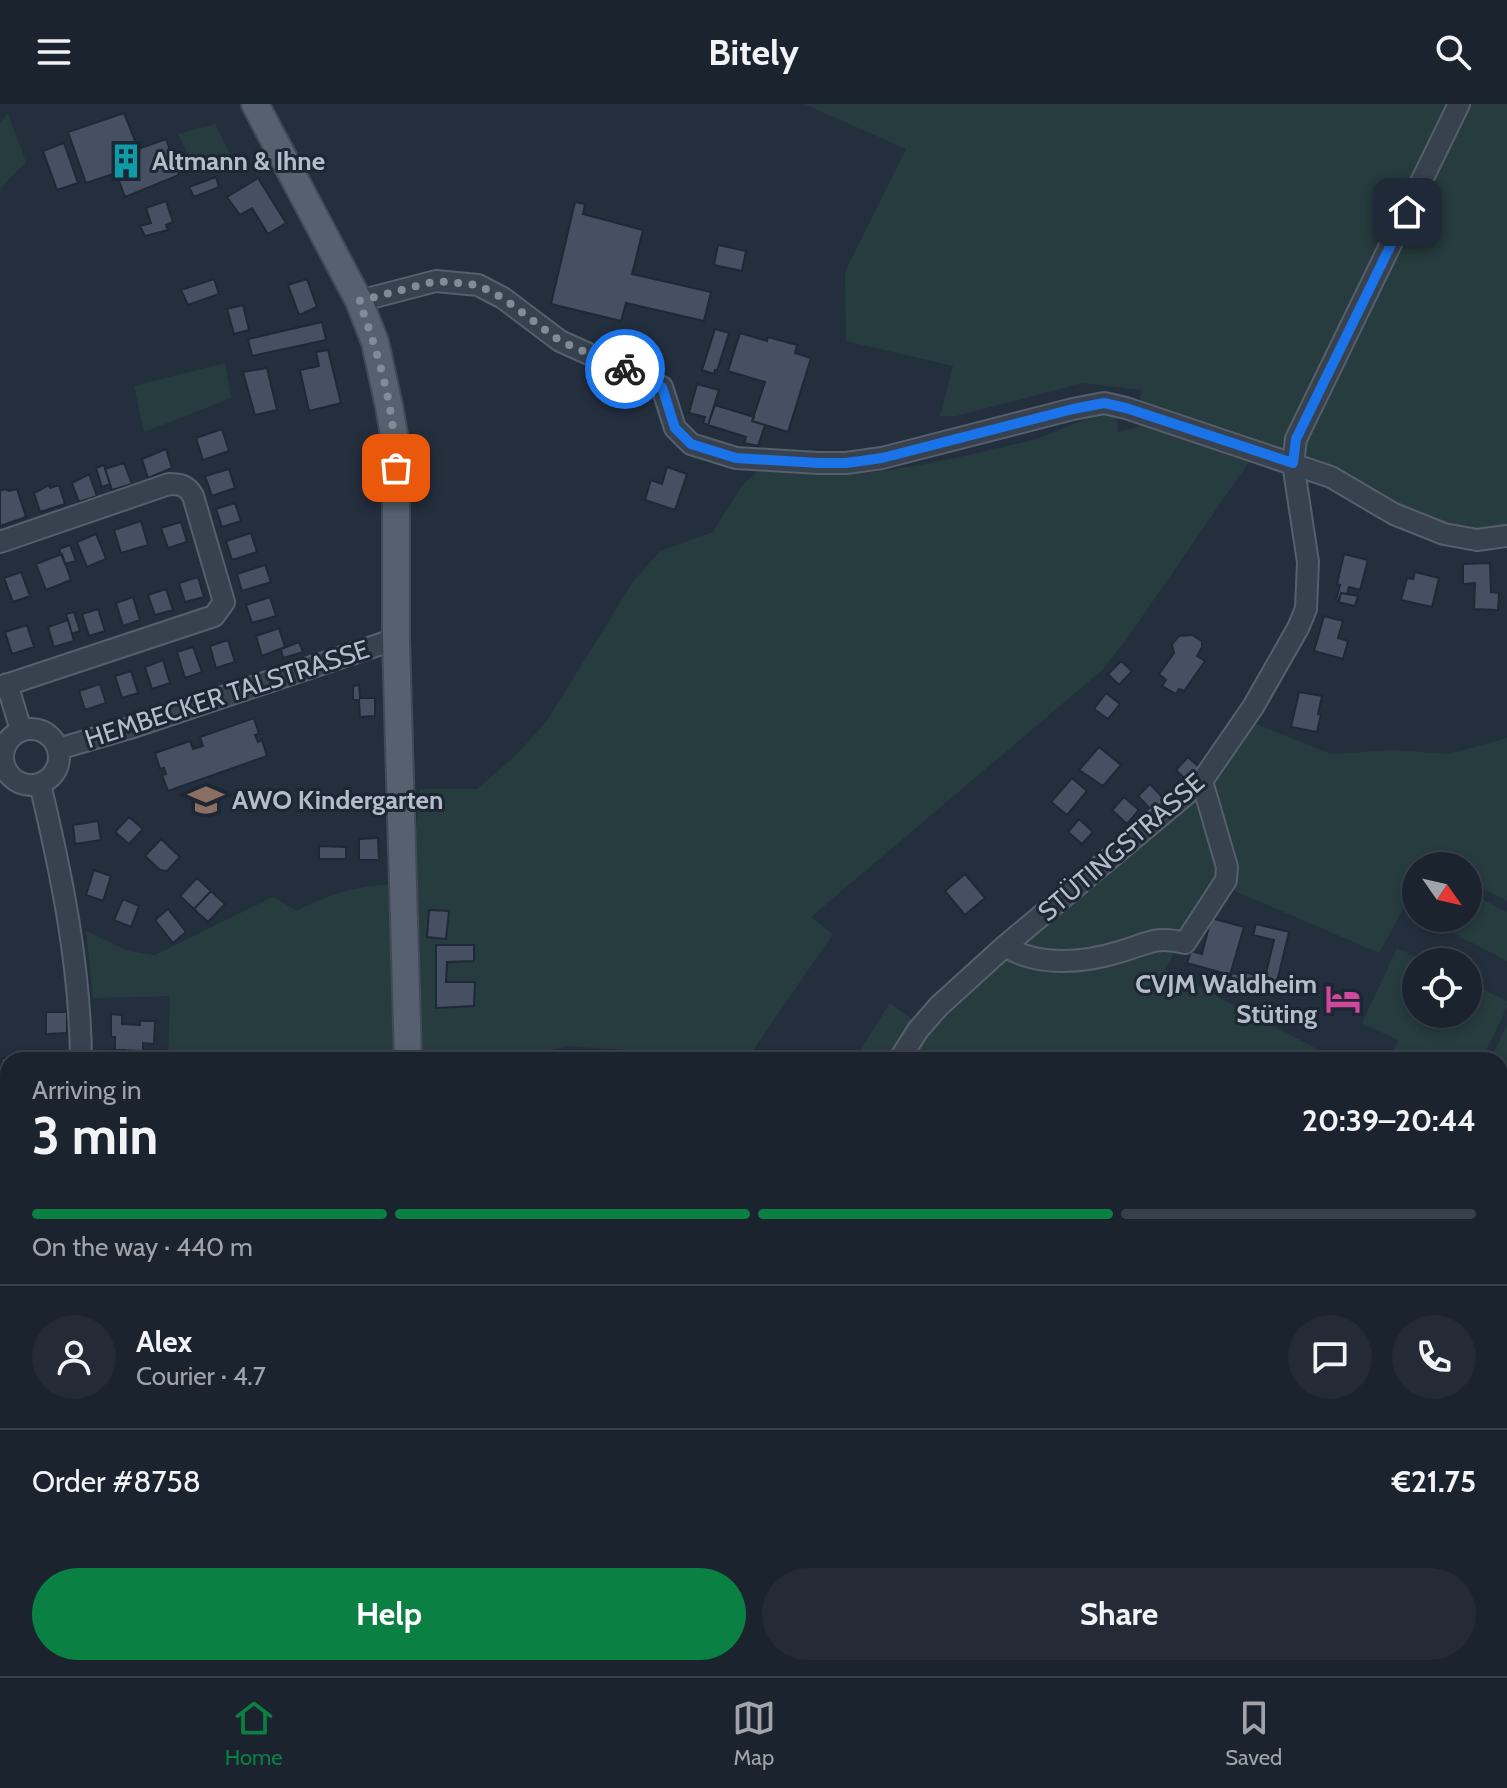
<!DOCTYPE html>
<meta charset="utf-8">
<style>
body{margin:0;font-family:Cabin,sans-serif;background:#242b36;color:#f1f3f6;height:100vh;display:flex;flex-direction:column;font-size:30px;white-space:nowrap}
*{box-sizing:border-box;margin:0}
p{font-size:26px;color:#a0a4aa}
.icon{flex:none;width:44px;height:44px;fill:none;stroke:currentColor;stroke-width:2;stroke-linecap:round;stroke-linejoin:round}
.map{position:relative;flex:1;overflow:hidden}
.panel{position:absolute;left:0px;top:948px;width:1508px;height:624px;display:flex;flex-direction:column;background:#1b232e;border-radius:24px 24px 0 0;box-shadow:0 4px 12px #0003,0 0 0 2px #39404a}
.panel>*{flex:none}
.needle{width:52px;rotate:124deg}
.fabs{position:absolute;left:1402px;top:748px;display:grid;gap:16px}
.fabs a{display:grid;place-items:center;width:80px;height:80px;border-radius:50%;background:#1b232e;box-shadow:0 4px 12px #0003,0 0 0 2px #39404a;font-size:40px}
.pin{position:absolute;display:grid;place-items:center;width:68px;height:68px;color:#fff;margin:-34px;border-radius:16px;box-shadow:0 4px 12px #0006}
.courier{position:absolute;display:grid;place-items:center;width:80px;height:80px;margin:-40px;border:6px solid #1a73e8;border-radius:50%;background:#fff;color:#222;box-shadow:0 2px 10px #0007}
.summary em{font-style:normal;font-weight:800}
.summary div{display:flex;flex-direction:column-reverse}
.summary{display:flex;align-items:center;justify-content:space-between;height:136px;padding:0 32px}
h1{font-size:52px;font-weight:800;line-height:60px}
.bar{display:grid;grid-template-columns:repeat(4,1fr);gap:12px 8px;align-content:center;height:96px;padding:0 32px}
.bar i{height:10px;border-radius:6px;background:#39404a}
.bar .current{background:#0b8043}
.bar p{grid-column:span 4}
.line{display:flex;align-items:center;gap:20px;padding:0 32px;border-top:2px solid #39404a}
.line div{flex:1}
.round{display:grid;place-items:center;flex:none;width:84px;height:84px;border-radius:42px;background:#242b36}
.action{display:flex;gap:16px;margin-top:auto;padding:16px 32px}
.action a{flex:1;height:92px;border-radius:48px;background:#0b8043;color:#fff;font-size:32px;font-weight:800;line-height:92px;text-align:center}
.action a+a{background:#242b36;color:#f1f3f6}
header{display:flex;justify-content:space-between;align-items:center;height:104px;padding:0 32px;background:#1b232e;font-size:36px;font-weight:800}
.menu{display:flex;justify-content:space-around;align-items:center;height:112px;border-top:2px solid #39404a;background:#1b232e;font-size:22px;color:#a0a4aa}
.menu a{display:grid;justify-items:center;gap:4px}
.menu .current{color:#0b8043}
.map>svg:first-child{display:block}
.green{fill:#263c3f}
.building{fill:#455162;stroke:#1f2835;stroke-width:2}
.lines{fill:none;stroke-linecap:round;stroke-linejoin:round}
.minor-casing{stroke:#565f6c;stroke-width:24}
.major-casing{stroke:#414a57;stroke-width:30}
.minor{stroke:#38414e;stroke-width:20}
.major{stroke:#56606e;stroke-width:26}
.done{stroke:#828b98;stroke-width:8;stroke-dasharray:0 14.4}
.route{stroke:#1a73e8;stroke-width:10}
.labels{text-anchor:middle;stroke-width:6;stroke-linejoin:round;paint-order:stroke}
.poi-label{font-size:26px;font-weight:bold;fill:#b4bcc9;stroke:#1d2633;text-anchor:start}
.street-label{font-size:26px;fill:#b4bcc9;stroke:#1d2633}
</style>
<header><svg class="icon" aria-label="menu" viewBox="0 0 24 24"><path d="M4 6h16M4 12h16M4 18h16"/></svg>Bitely<svg class="icon" aria-label="search" viewBox="0 0 24 24"><circle cx="10" cy="10" r="6"/><path d="M15 15l6 6"/></svg></header>
<div class="map">
<svg width="1507" height="1572" viewBox="0 0 1507 1572">
<rect width="100%" height="100%" fill="#242f3e"/>
<path class="green" d="M804,0H1507V425L1493,428L1446,425L1260,342L1126,536L1101,567L811,813L833,830L749,952L754,956H658L657,948L566,942L518,956H422L416,729L420,685H477L516,651L546,618L633,478L660,447L713,428L741,383L760,365C780,367 801,371 821,371C892,371 961,353 1029,337C1059,329 1085,310 1117,310L1118,328L1138,323L1141,286L1083,279L956,312H940L953,262L846,237L845,168L906,45Z
M8,10L26,58L0,85V18Z
M215,20L233,56L198,70L178,30Z
M225,259L231,294L144,328L134,282Z
M1249,617L1331,650L1394,646L1449,650L1507,634V797L1468,777V762H1437L1430,759L1428,762H1416V783L1379,849L1214,778L1165,865L1338,956H854L890,899L929,928L940,907L1188,696Z
M394,780L397,956H168L170,892L93,894L86,827L128,847L155,851L273,793L297,807C334,788 353,783 394,780Z
M1468,788L1507,808V857L1425,814H1468Z
M1397,844L1426,858H1416V910H1468V878L1507,897V903L1482,956H1389L1398,936L1362,919Z
M1507,921V1098L1500,1114V956H1490Z
M1507,1284V1572H1113L1116,1567L1111,1564H1500V1289Z
M174,1564H347L348,1572H179Z
M673,1564H930L938,1572H679Z"/>
<path class="building" d="M124,9L138,45L166,35L179,71L125,93L116,69L86,79L68,28Z
M64,39L78,79L57,86L43,47Z
M216,73L219,83L194,93L189,83Z
M258,74L286,119L268,130L252,104L240,111L227,93Z
M166,97L173,118L166,121L168,126L145,132L140,122L151,119L146,104Z
M575,98L585,100L583,110L643,126L632,170L711,188L704,217L626,199L621,217L551,200Z
M718,141L746,147L742,167L714,161Z
M214,175L219,190L188,201L181,186Z
M307,175L317,203L299,211L288,181Z
M243,201L249,226L234,230L227,205Z
M322,218L326,236L252,252L248,235Z
M715,225L729,229L717,267L715,266L714,270L702,266Z
M740,229L767,237L768,233L797,241L795,249L811,254L788,328L752,317L765,278L728,267Z
M328,246L341,299L309,307L300,266L319,262L316,248Z
M267,264L277,306L255,311L243,268Z
M697,280L719,286L708,321L703,319L705,313L689,309Z
M715,301L754,313L752,317L765,321L758,342L744,339L746,333L708,321Z
M222,325L229,347L203,356L196,334Z
M166,345L172,364L148,374L142,355Z
M124,359L132,380L112,386L105,365Z
M104,361L110,380L102,383L96,364Z
M667,363L687,370L675,406L645,396L651,376L662,380Z
M229,365L235,384L212,392L205,372Z
M89,370L97,392L79,398L72,379Z
M49,381L50,384L59,381L65,400L40,408L34,389Z
M5,385L9,387L17,385L26,413L0,422V387Z
M235,399L241,417L222,423L216,405Z
M141,417L148,441L121,449L114,426Z
M181,418L187,438L168,444L161,424Z
M251,429L257,448L232,456L226,437Z
M96,430L106,455L87,463L77,438Z
M70,441L76,457L65,460L59,445Z
M62,450L71,476L46,486L36,460Z
M1344,450L1368,456L1360,486L1349,483L1347,490L1341,489L1339,497L1336,496L1340,481L1337,480Z
M1490,459L1491,488L1499,489L1498,506L1474,505L1475,479L1463,480V460Z
M265,461L271,478L242,487L237,470Z
M21,468L30,492L13,498L4,474Z
M1415,468L1439,474L1432,503L1401,496L1407,474L1413,475Z
M198,473L204,493L185,498L179,479Z
M166,485L173,506L155,511L148,491Z
M1341,489L1358,492L1355,502L1338,498Z
M133,493L140,516L123,522L116,499Z
M270,493L276,512L252,519L246,501Z
M98,505L105,527L89,532L82,510Z
M74,508L80,527L72,530L66,510Z
M1324,512L1343,517L1338,534L1348,537L1343,555L1314,547Z
M68,516L74,537L54,543L48,523Z
M27,521L34,543L12,550L5,528Z
M279,524L285,543L262,552L256,532Z
M1192,531L1202,537V543L1197,552L1205,557L1184,587L1179,585L1176,590L1162,582L1166,576L1159,570L1174,549L1172,540L1179,532Z
M228,536L235,558L216,564L210,542Z
M299,538L303,548L283,554L281,545Z
M193,543L202,568L185,574L177,548Z
M163,556L170,579L152,585L145,563Z
M1121,557L1132,567L1119,581L1108,570Z
M131,567L138,589L122,594L115,572Z
M100,580L106,599L85,606L79,587Z
M359,581L360,594H375V612L360,613L359,596H353V582Z
M1299,588L1322,592L1318,610L1321,611L1317,628L1291,623Z
M1106,589L1120,600L1108,615L1094,605Z
M254,614L259,630L255,631L258,638L262,636L267,652L168,687L162,671L166,670L164,664L160,665L155,649L190,637L193,645L203,642L200,633Z
M1099,643L1121,661L1103,682L1079,666Z
M1188,653L1200,664L1187,677L1176,666Z
M1072,674L1087,687L1067,711L1051,698Z
M1150,680L1165,696L1152,707L1138,692Z
M1124,693L1139,706L1127,720L1112,706Z
M129,713L143,725L129,740L115,728Z
M1079,715L1093,728L1082,740L1068,728Z
M98,717L101,736L75,740L73,721Z
M378,734L379,756H359V735Z
M161,735L180,753L167,767L160,766L145,752Z
M319,742L346,743V755H319Z
M94,766L111,772L103,797L86,791Z
M965,770L985,794L965,811L945,787Z
M197,774L211,787L194,805L180,792Z
M211,787L225,800L208,818L194,805Z
M123,795L139,802L131,823L114,816Z
M168,805L186,828L173,839L155,816Z
M429,806L449,807L446,835L427,833Z
M1211,814L1244,823L1230,871L1187,859L1191,847L1202,850Z
M1256,820L1289,828L1274,890L1229,879L1232,869L1242,871L1243,868L1265,873L1274,836L1253,831Z
M436,841H474V857L447,858L446,878H475L474,902L436,904Z
M46,908H67V929L46,930Z
M111,910L122,911V920L140,921V917H155L154,940L143,939V947L115,946V933H111Z
M107,946H126V956H107Z
M33,949H58V956H33Z
M2,954H10L8,956V976H0Z
M1507,1213V1244L1505,1245L1500,1240V1220Z
M360,1564H440L421,1572H417L416,1569L407,1572H364Z"/>
<g class="lines">
<g class="minor-casing">
<path id="minor" d="M359,197L436,177L478,181L503,194L560,237L662,283L675,324L691,340L736,354L818,359H846L882,354L1073,305L1104,299L1126,304L1331,373L1394,410L1444,430L1477,436L1507,432
M0,438L169,380C180,380 187,381 193,392L224,498L214,512L0,583
M7,580L21,626
M3 653a28 28 0 1 1 56 0a28 28 0 1 1-56 0Z
M58,645L130,624L396,535
M40,680C62,772 80,861 81,956
M1005,842C1037,863 1083,859 1119,848C1147,840 1156,831 1185,839L1226,776L1227,763L1202,677
M899,956L918,926L939,902L1005,842L1202,677L1253,603L1298,524L1306,505L1308,458L1293,359L1296,335L1459,0
M0,992H8
M941,1564L948,1572"/>
</g>
<g class="major-casing">
<path id="major" d="M255,0L359,197L375,238L389,302L396,342V535L408,956
M649,1564L655,1572"/>
</g>
<use href="#minor" class="minor"/>
<use href="#major" class="major"/>
</g>
<g class="lines">
<path class="done" d="M396,364C395,307 379,250 359,197L436,177L478,181L503,194L560,237L625,265"/>
<path class="route" d="M625,265L662,283L675,324L691,340L736,354L818,359H846L882,354L1073,305L1104,299L1126,304L1293,359L1296,335L1407,108"/>
</g>
<defs>
<g id="building-bare" transform="scale(2.76)"><path d="M-4-6H4V6H1V3H-1V6H-4ZM-2.5-4.3h1.7v1.8h-1.7ZM.8-4.3h1.7v1.8H.8ZM-2.5-1h1.7V.8h-1.7ZM.8-1h1.7V.8H.8Z" fill="#0f9aa8" stroke="#1d2633" stroke-width="2.5" paint-order="stroke"/></g>
<g id="school-bare" transform="scale(2.76)"><path d="M0-5L7-2L0 1L-7-2ZM-4 1L0 2.5L4 1V4Q0 6-4 4Z" fill="#8d6e63" stroke="#1d2633" stroke-width="2.5" paint-order="stroke"/></g>
<g id="hotel-bare" transform="scale(2.76)"><path d="M-6-4.5h1.5V1H6V5H4.5V3h-9V5H-6ZM-4 0a1.8 1.8 0 1 1 3.6 0ZM.5 0V-2.5h3Q6-2.5 6 0Z" fill="#d1479c" stroke="#1d2633" stroke-width="2.5" paint-order="stroke"/></g>
</defs>
<g fill-rule="evenodd">
<use href="#building-bare" x="126" y="57"/>
<use href="#school-bare" x="206" y="696"/>
<use href="#hotel-bare" x="1343" y="895"/>
</g>
<g class="labels">
<g class="poi-label">
<text x="152" y="66">Altmann &amp; Ihne</text>
<text x="232" y="705">AWO Kindergarten</text>
<text x="1317" y="889" text-anchor="end">CVJM Waldheim<tspan x="1317" dy="30">Stüting</tspan></text>
</g>
<g class="street-label">
<text transform="translate(227 590) rotate(-18)" y="9">HEMBECKER TALSTRASSE</text>
<text transform="translate(1121 743) rotate(-41)" y="9">STÜTINGSTRASSE</text>
</g>
</g>
</svg>
<div class="fabs">
<a><svg class="needle" viewBox="-14 -14 28 28"><path d="M0-13l5 13h-10z" fill="#e53935"/><path d="M0 13l5-13h-10z" fill="#a0a4aa"/></svg></a>
<a><svg class="icon" aria-label="locate" viewBox="0 0 24 24"><circle cx="12" cy="12" r="6"/><path d="M12 2v4M12 18v4M2 12h4M18 12h4"/></svg></a>
</div>
<div class="pin" style="left:396px;top:364px;background:#ea580c"><svg class="icon" aria-label="bag" viewBox="0 0 24 24"><path d="M5 8h14l-1 12H6zM9 8a3 3 0 0 1 6 0"/></svg></div>
<div class="pin" style="left:1407px;top:108px;background:#1f2937"><svg class="icon" aria-label="home" viewBox="0 0 24 24"><path d="M3 11l9-7 9 7M6 9v11h12V9"/></svg></div>
<div class="courier" style="left:625px;top:265px"><svg class="icon" aria-label="bike" viewBox="0 0 24 24"><circle cx="6" cy="16" r="4"/><circle cx="18" cy="16" r="4"/><path d="M6 16l4-8h5l3 8M10 8l3 8H6M13 5h3"/></svg></div>
<section class="panel">
<div class="summary"><div><h1>3 min</h1><p>Arriving in</p></div><em>20:39–20:44</em></div>
<div class="bar"><i class="current"></i><i class="current"></i><i class="current"></i><i></i><p>On the way · 440 m</p></div>
<div class="line" style="height:144px"><a class="round"><svg class="icon" aria-label="person" viewBox="0 0 24 24"><circle cx="12" cy="8" r="4"/><path d="M4 21q1-7 8-7t8 7"/></svg></a><div><b>Alex</b><p>Courier · 4.7</p></div><a class="round"><svg class="icon" aria-label="chat" viewBox="0 0 24 24"><path d="M4 5h16v11H9l-5 4z"/></svg></a><a class="round"><svg class="icon" aria-label="phone" viewBox="0 0 24 24"><path d="M5 4h4l2 5-3 2q2 4 5 5l2-3 5 2v4C11 20 4 13 5 4z"/></svg></a></div>
<div class="line" style="height:104px"><div>Order #8758</div><b>€21.75</b></div>
<div class="action"><a>Help</a><a>Share</a></div>
</section>
</div>
<nav class="menu">
<a class="current"><svg class="icon" aria-label="home" viewBox="0 0 24 24"><path d="M3 11l9-7 9 7M6 9v11h12V9"/></svg>Home</a>
<a><svg class="icon" aria-label="map" viewBox="0 0 24 24"><path d="M3 6l6-2 6 2 6-2v14l-6 2-6-2-6 2zM9 4v14M15 6v14"/></svg>Map</a>
<a><svg class="icon" aria-label="saved" viewBox="0 0 24 24"><path d="M7 4h10v16l-5-4-5 4z"/></svg>Saved</a>
</nav>
